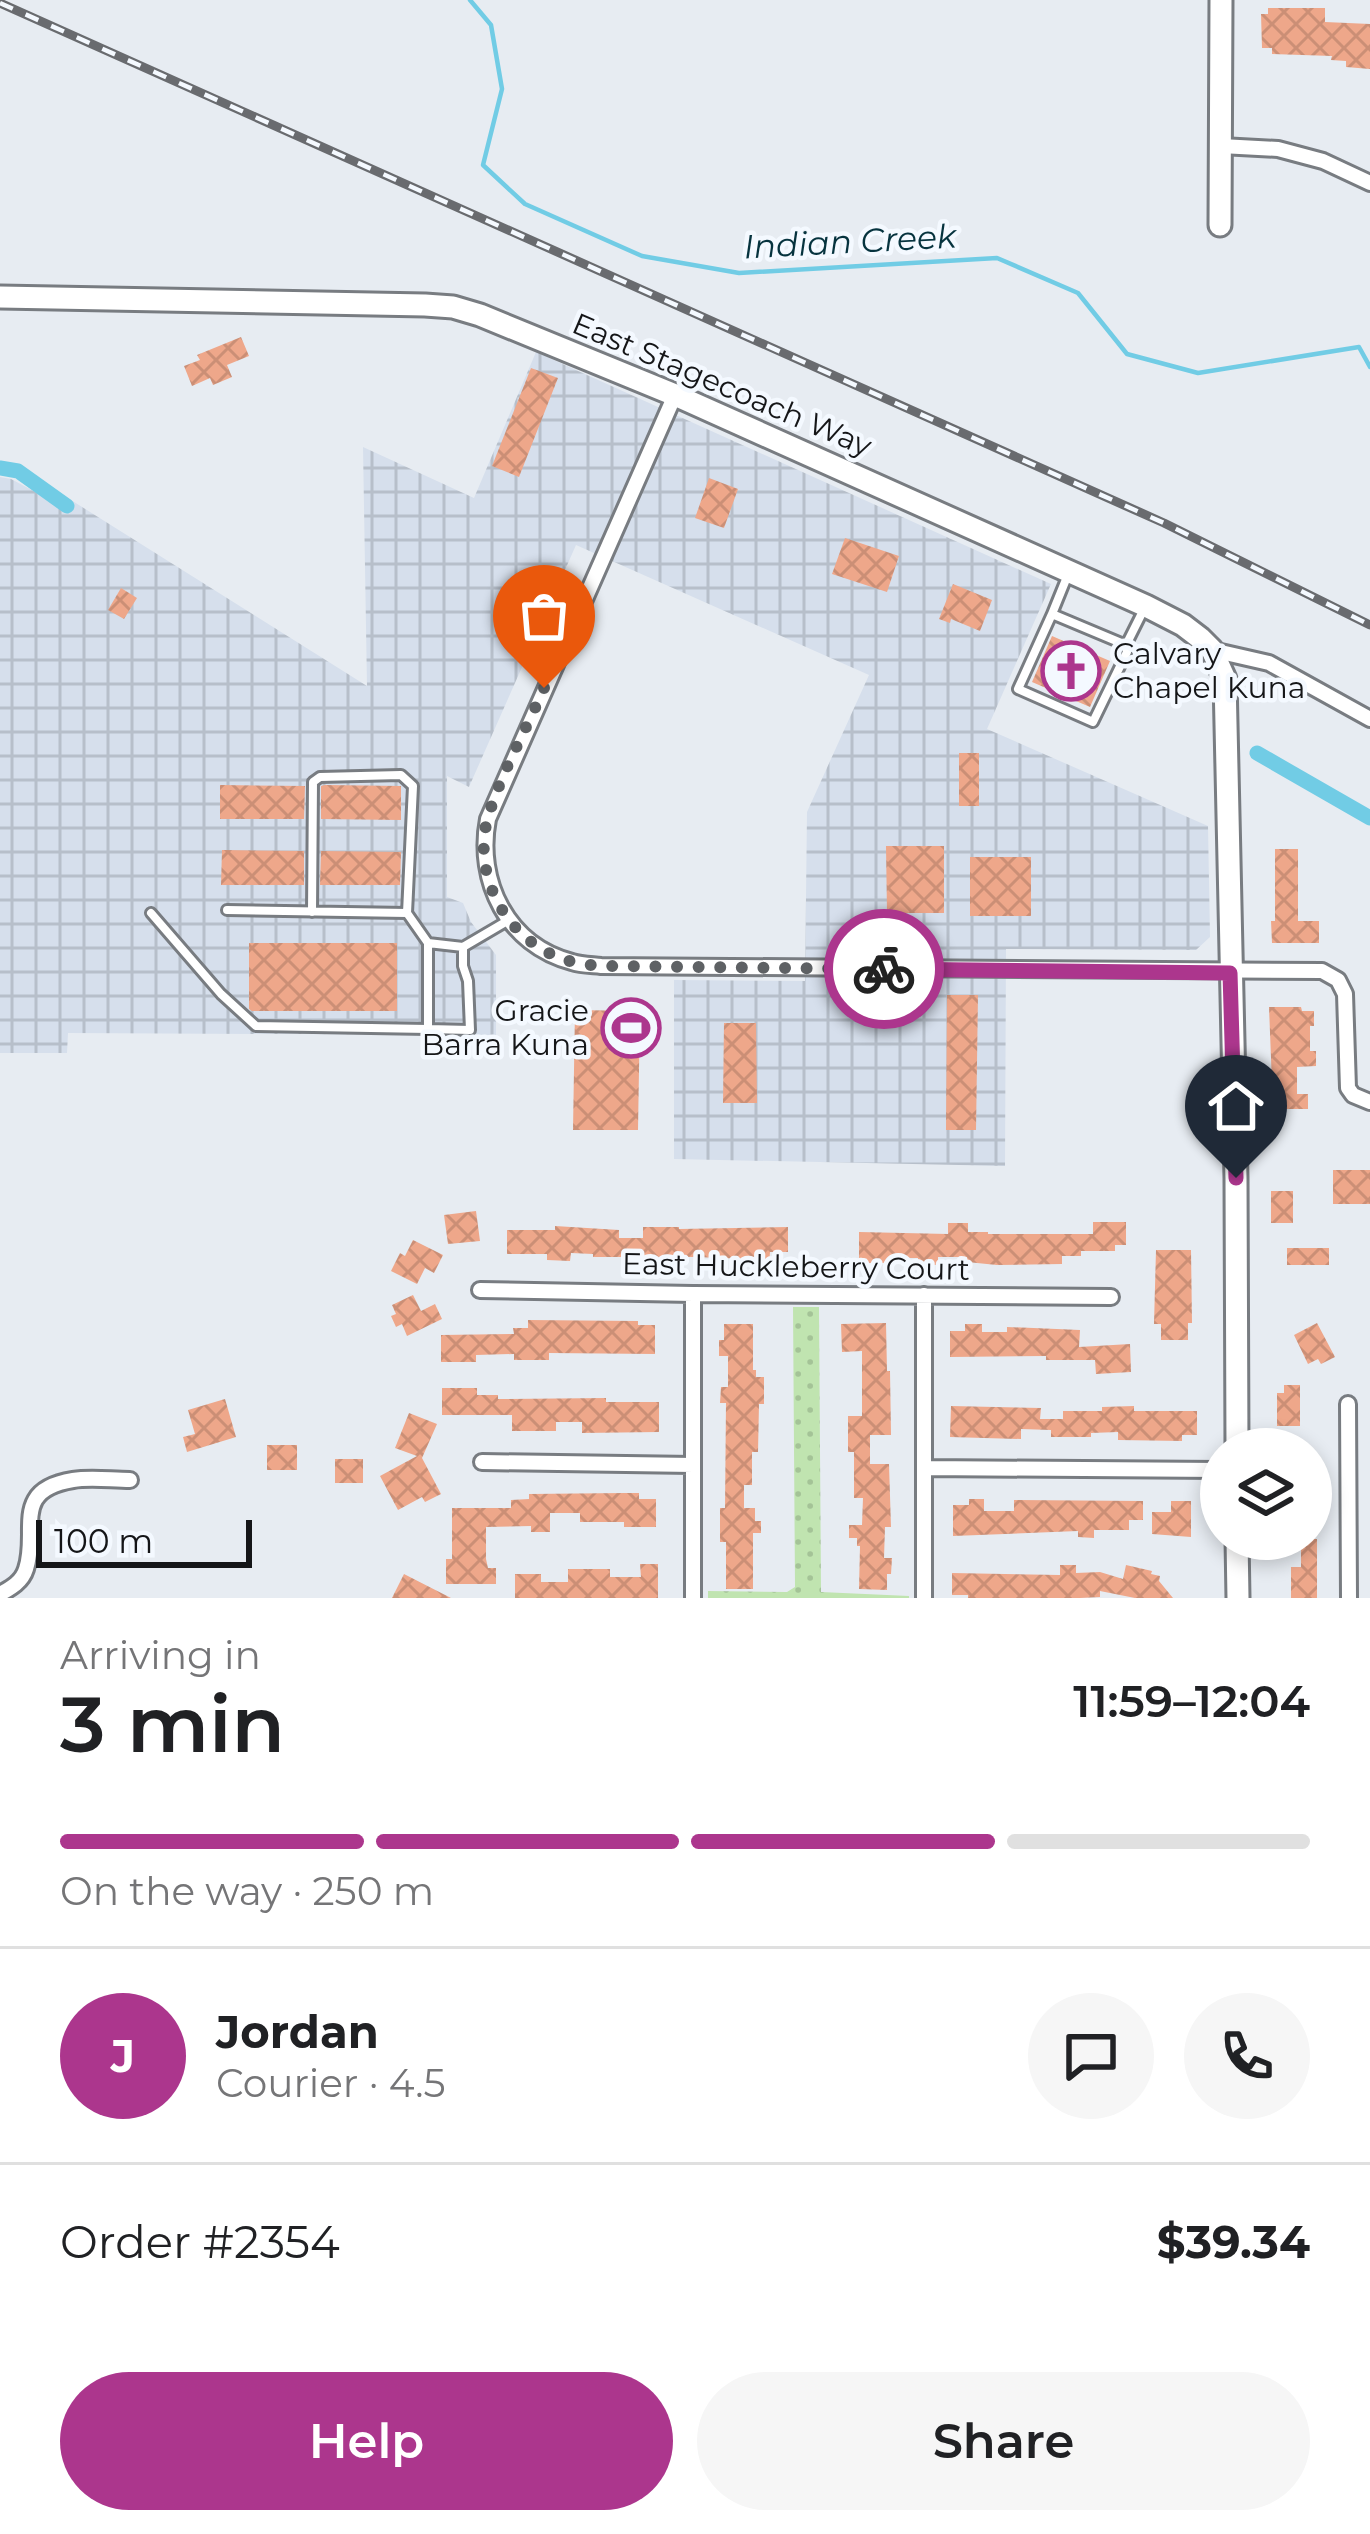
<!DOCTYPE html>
<meta charset="utf-8">
<style>
body{margin:0;font-family:Montserrat,sans-serif;background:#f6f6f6;color:#202124;height:100vh;display:flex;flex-direction:column;font-size:45px;white-space:nowrap}
*{box-sizing:border-box;margin:0}
p{font-size:39px;color:#757577}
.icon{flex:none;width:66px;height:66px;fill:none;stroke:currentColor;stroke-width:2;stroke-linecap:round;stroke-linejoin:round}
.map{position:relative;height:1598px;overflow:hidden}
.drawer{display:flex;flex-direction:column;background:#fff;flex:1}
.drawer>*{flex:none}
.controls{position:absolute;left:1200px;top:1428px;display:grid;gap:24px}
.controls a{display:grid;place-items:center;width:132px;height:132px;border-radius:50%;background:#fff;box-shadow:0 6px 18px #0003;font-size:60px}
.scale{position:absolute;left:36px;bottom:30px;width:216px;box-sizing:border-box;padding-left:12px;border:6px solid #151618;border-top:0;font-size:33px;line-height:42px;white-space:nowrap;color:#151618;-webkit-text-stroke:9px #f4f9ff;paint-order:stroke}
.pin{position:absolute;display:grid;place-items:center;width:102px;height:102px;color:#fff;margin:-123px -51px;border-radius:50% 50% 50% 0;rotate:-45deg;box-shadow:0 0 12px #0007}
.pin .icon{rotate:45deg}
.courier{position:absolute;display:grid;place-items:center;width:120px;height:120px;margin:-60px;border:9px solid #ac368d;border-radius:50%;background:#fff;color:#222;box-shadow:0 3px 15px #0007}
.overview em{font-style:normal;font-weight:600}
.overview div{display:flex;flex-direction:column-reverse}
.overview{display:flex;align-items:center;justify-content:space-between;height:204px;padding:0 60px}
h1{font-size:78px;font-weight:600;line-height:90px}
.bar{display:grid;grid-template-columns:repeat(4,1fr);gap:18px 12px;align-content:center;height:144px;padding:0 60px}
.bar i{height:15px;border-radius:9px;background:#e0e0e0}
.bar .on{background:#ac368d}
.bar p{grid-column:span 4}
.line{display:flex;align-items:center;gap:30px;padding:0 60px;border-top:3px solid #e0e0e0}
.line div{flex:1}
.round{display:grid;place-items:center;flex:none;width:126px;height:126px;border-radius:63px;background:#f6f6f6}
.cta{display:flex;gap:24px;margin-top:auto;padding:24px 60px}
.cta a{flex:1;height:138px;border-radius:72px;background:#ac368d;color:#fff;font-size:48px;font-weight:600;line-height:138px;text-align:center}
.cta a+a{background:#f6f6f6;color:#202124}
.map>svg:first-child{display:block}
.industrial{fill:url(#industrial-grid)}
.green{fill:url(#green-dots)}
.lines{fill:none;stroke-linecap:round;stroke-linejoin:round}
.stream{stroke:#71cce5;stroke-width:4.5}
.canal{stroke:#71cce5;stroke-width:15}
.building{fill:url(#building-cross-hatch)}
.lane-casing{stroke:#787c81;stroke-width:14}
.street-casing{stroke:#787c81;stroke-width:20}
.secondary-casing{stroke:#787c81;stroke-width:27}
.lane{stroke:#fff;stroke-width:8}
.street{stroke:#fff;stroke-width:14}
.secondary{stroke:#fff;stroke-width:21}
.rail-casing{stroke:#696b6f;stroke-width:9}
.rail{stroke:#f4f9ff;stroke-width:4.5;stroke-dasharray:14;stroke-linecap:butt}
.done{stroke:#5e6164;stroke-width:12;stroke-dasharray:0 21.6}
.route{stroke:#ac368d;stroke-width:15}
.labels{text-anchor:middle;stroke-width:9;stroke-linejoin:round;paint-order:stroke}
.street-label{font-size:30px;fill:#151618;stroke:#f4f9ff}
.poi-label{font-size:30px;fill:#151618;stroke:#f4f9ff;text-anchor:start}
.water-label{font-size:33px;font-style:italic;fill:#06333e;stroke:#f4f9ff}
</style>
<div class="map">
<svg width="1370" height="1598" viewBox="0 0 1370 1598">
<defs>
<pattern id="industrial-grid" width="8" height="8" patternUnits="userSpaceOnUse" patternTransform="scale(3)"><rect width="8" height="8" fill="#d6dfec"/><path d="M0 4h8M4 0v8" fill="none" stroke="#b7bfca"/></pattern>
<pattern id="green-dots" width="8" height="8" patternUnits="userSpaceOnUse" patternTransform="scale(3)"><rect width="8" height="8" fill="#c0e4b0"/><path d="M2 2h.1M6 6h.1" fill="none" stroke="#a4c397" stroke-width="1.8" stroke-linecap="round"/></pattern>
<pattern id="building-cross-hatch" width="8" height="8" patternUnits="userSpaceOnUse" patternTransform="scale(3)"><rect width="8" height="8" fill="#eea78a"/><path d="M0 0l8 8M0 8l8-8" fill="none" stroke="#cb8f76"/></pattern>
</defs>
<rect width="100%" height="100%" fill="#e7ecf2"/>
<path class="industrial" d="M536,352L1051,584L987,729L1208,826L1210,937L1196,950L1006,949L1005,1166L674,1159V980L805,981L807,812L869,675L576,545L469,787L447,776V897L463,903L471,922L496,955V1035L68,1033L67,1053H0V477L11,479L62,506L63,495L367,686L363,447L474,498Z"/>
<path class="green" d="M793,1307H819L821,1592L909,1596V1598H708V1591L787,1592L795,1587Z"/>
<g class="lines">
<path class="stream" d="M470,0L491,25L502,89L483,165L525,204L642,256L739,273L997,258L1078,293L1127,354L1198,373L1359,347L1370,367"/>
<path class="canal" d="M0,468L18,471L67,506
M1257,753L1370,818"/>
</g>
<path class="building" d="M1268,8H1325V22L1370,24V69L1346,67V61L1331,60L1332,56L1272,54V48H1262L1261,14H1268Z
M241,337L249,356L227,365L232,377L213,385L210,378L192,386L184,366L200,360L197,355Z
M531,368L558,378L519,477L492,466Z
M709,478L738,489L724,528L695,518Z
M845,538L899,556L887,592L832,574Z
M953,584L992,600L980,631L951,619L950,623L939,619Z
M121,588L137,598L124,619L108,610Z
M1052,636L1110,661L1090,707L1032,682Z
M959,753H979V806H959Z
M220,785L305,786L304,819H220Z
M325,785L401,786V820L321,819V786Z
M886,846H944V913H887Z
M1275,849H1298V921H1319V943H1272L1271,921H1275Z
M222,850L304,851V885H221Z
M321,851L401,852L400,885H320Z
M970,857H1031V916H970Z
M249,943H397V1011H252L249,1009Z
M947,995H978L976,1130H946Z
M1269,1007H1301L1302,1011H1314V1026H1310V1051H1316V1066L1297,1067V1094H1308V1109H1273Z
M575,1010L640,1011L638,1130H573Z
M724,1023H756L757,1103H723Z
M1333,1170H1370V1204H1333Z
M1271,1191H1293V1223H1271Z
M476,1211L480,1241L448,1244L444,1215Z
M1093,1222H1126V1245H1115V1251H1081V1256H1062V1264L997,1265L967,1262V1257H938V1265H918V1258H892V1263H859V1232L948,1234V1223H968V1232H988V1234H1093Z
M555,1226L619,1230V1238H643V1227H679V1229L788,1227V1252H770L769,1264L748,1263V1259L695,1257H662V1262H643V1257H593V1254L571,1253L570,1261L547,1260V1254H507V1230H555Z
M413,1240L443,1255L434,1273L425,1268L417,1284L391,1271L400,1253L405,1256Z
M1287,1248H1329V1265H1287Z
M1156,1250H1191L1192,1323H1188V1340H1161V1324H1154Z
M413,1295L421,1311L435,1304L442,1319L407,1336L402,1324L396,1327L391,1316L396,1314L392,1305Z
M528,1320L638,1321V1325H655V1354L549,1353V1360H514V1354L476,1355V1362H441V1335L514,1334L513,1328H528Z
M886,1323L887,1371H890L891,1435H870V1464H889L891,1527H885L884,1558H892L891,1574H887V1590L859,1589L860,1546H857V1538H849V1525H862L863,1498H854V1452H848V1416H862V1351L842,1352L841,1324Z
M1317,1323L1335,1357L1321,1364L1318,1359L1308,1364L1294,1335Z
M724,1324H753V1370H756V1377H764V1404H759L758,1452H752V1485H744V1508H755V1521H761V1533H753V1589H726V1542H720V1508H725L726,1403H720L721,1387H728V1356H719V1340H724Z
M965,1324H982V1332H1007V1327L1080,1330L1079,1347L1130,1344L1131,1372L1096,1374L1095,1360H1046V1356L950,1357V1331H965Z
M1284,1385H1300V1426H1277V1393H1284Z
M442,1388H477V1395H498V1399L606,1398V1402H659V1432L582,1433V1422H556V1431H512V1415H442Z
M225,1399L236,1437L187,1452L183,1437L195,1434L188,1410Z
M951,1406L1041,1408L1040,1419H1063V1411H1102V1407L1134,1406V1411H1197V1435H1182V1441L1118,1440V1432L1091,1433V1437H1051V1430L1021,1429V1439L950,1437Z
M409,1413L437,1424L422,1458L441,1494L425,1502L422,1497L398,1510L380,1476L417,1456L395,1448Z
M267,1445H297V1470H267Z
M335,1459H363V1483H335Z
M624,1493H639V1499H656V1527H624V1522H580V1513H550V1532H531V1526L486,1527V1559L488,1568H496V1584H446V1559H452V1508H511V1500L529,1499V1494Z
M969,1499H984V1511H1014V1500L1143,1501V1520H1129V1530H1094V1538L1078,1537V1531L953,1536V1505H969Z
M1171,1501H1191V1537L1152,1534V1512H1171Z
M1301,1539H1317V1598H1291V1567H1301Z
M640,1564H658V1598H515V1574H541V1582H568V1569H610V1577H641Z
M1060,1565H1076V1573L1100,1572L1123,1579L1126,1565L1152,1571L1151,1574L1160,1576L1159,1581L1173,1598H1135L1100,1591V1597L1080,1598H968V1595H952V1573L1060,1575Z
M404,1574L451,1598H392Z"/>
<g class="lines">
<g class="lane-casing">
<path id="lane" d="M1069,572L1052,614L1126,645L1143,611
M1052,614L1018,689L1093,722L1127,652L1126,645
M227,910L407,913L428,943L463,947L509,920
M312,912L313,782L320,777L401,775L413,786L407,913
M151,913L221,994L256,1026L428,1029V943
M428,1029L470,1030L468,981L463,966V947"/>
</g>
<g class="street-casing">
<path id="street" d="M1221,146L1278,149L1323,161L1370,183
M675,395L488,819C476,881 507,945 572,962C581,965 592,965 601,966L1322,971L1338,980L1345,994L1348,1088L1353,1095L1370,1102
M1212,650L1269,663L1370,719
M480,1290L693,1294L1111,1297
M693,1294V1598
M1348,1404L1349,1598
M482,1462L693,1465
M924,1468L1221,1470
M0,1594C11,1588 22,1582 26,1569C39,1531 10,1490 73,1480C91,1477 111,1480 130,1480
M924,1598V1295"/>
</g>
<g class="secondary-casing">
<path id="secondary" d="M1220,225L1221,0
M0,297L425,305L453,307L480,315L675,395L1146,606L1183,625L1200,638L1212,650L1225,679L1236,1178L1237,1449
M1237,1539L1238,1598"/>
</g>
<use href="#lane" class="lane"/>
<use href="#street" class="street"/>
<use href="#secondary" class="secondary"/>
<g class="rail-casing">
<path id="rail" d="M0,3L1164,523L1370,625"/>
</g>
<use href="#rail" class="rail"/>
</g>
<g class="lines">
<path class="done" d="M544,688C526,730 501,773 488,817C470,879 511,947 573,962C582,965 592,965 601,966L884,969"/>
<path class="route" d="M884,969L1230,973L1236,1178"/>
</g>
<defs>
<g id="church-ring" transform="scale(3)"><circle r="9.5" fill="#f4f9ff" stroke="#ac368d" stroke-width="1.5"/><path d="M-1.2-6h2.4v3.5h3.3v2.4h-3.3V6h-2.4V-.1h-3.3v-2.4h3.3Z" fill="#ac368d"/></g>
<g id="stadium-ring" transform="scale(3)"><circle r="9.5" fill="#f4f9ff" stroke="#ac368d" stroke-width="1.5"/><path d="M0-5a6.5 5 0 1 0 0 10a6.5 5 0 1 0 0-10ZM-3.5-1.8h7v3.6h-7Z" fill="#ac368d"/></g>
</defs>
<g fill-rule="evenodd">
<use href="#church-ring" x="1071" y="671"/>
<use href="#stadium-ring" x="631" y="1028"/>
</g>
<g class="labels">
<g class="street-label">
<text transform="translate(722 385) rotate(23)" y="10">East Stagecoach Way</text>
<text transform="translate(796 1267) rotate(1)" y="10">East Huckleberry Court</text>
</g>
<g class="poi-label">
<text x="1113" y="664">Calvary<tspan x="1113" dy="34">Chapel Kuna</tspan></text>
<text x="589" y="1021" text-anchor="end">Gracie<tspan x="589" dy="34">Barra Kuna</tspan></text>
</g>
<g class="water-label">
<text transform="translate(850 241) rotate(-3)" y="12">Indian Creek</text>
</g>
</g>
</svg>
<div class="controls">
<a><svg class="icon" aria-label="layers" viewBox="0 0 24 24"><path d="M12 4l9 5-9 5-9-5zM3 14l9 5 9-5"/></svg></a>
</div>
<div class="scale">100 m</div>
<div class="pin" style="left:544px;top:688px;background:#ea580c"><svg class="icon" aria-label="bag" viewBox="0 0 24 24"><path d="M5 8h14l-1 12H6zM9 8a3 3 0 0 1 6 0"/></svg></div>
<div class="pin" style="left:1236px;top:1178px;background:#1f2937"><svg class="icon" aria-label="home" viewBox="0 0 24 24"><path d="M3 11l9-7 9 7M6 9v11h12V9"/></svg></div>
<div class="courier" style="left:884px;top:969px"><svg class="icon" aria-label="bike" viewBox="0 0 24 24"><circle cx="6" cy="16" r="4"/><circle cx="18" cy="16" r="4"/><path d="M6 16l4-8h5l3 8M10 8l3 8H6M13 5h3"/></svg></div>
</div>
<section class="drawer">
<div class="overview"><div><h1>3 min</h1><p>Arriving in</p></div><em>11:59–12:04</em></div>
<div class="bar"><i class="on"></i><i class="on"></i><i class="on"></i><i></i><p>On the way · 250 m</p></div>
<div class="line" style="height:216px"><b class="round" style="background:#ac368d;color:#fff">J</b><div><b>Jordan</b><p>Courier · 4.5</p></div><a class="round"><svg class="icon" aria-label="chat" viewBox="0 0 24 24"><path d="M4 5h16v11H9l-5 4z"/></svg></a><a class="round"><svg class="icon" aria-label="phone" viewBox="0 0 24 24"><path d="M5 4h4l2 5-3 2q2 4 5 5l2-3 5 2v4C11 20 4 13 5 4z"/></svg></a></div>
<div class="line" style="height:156px"><div>Order #2354</div><b>$39.34</b></div>
<div class="cta"><a>Help</a><a>Share</a></div>
</section>
